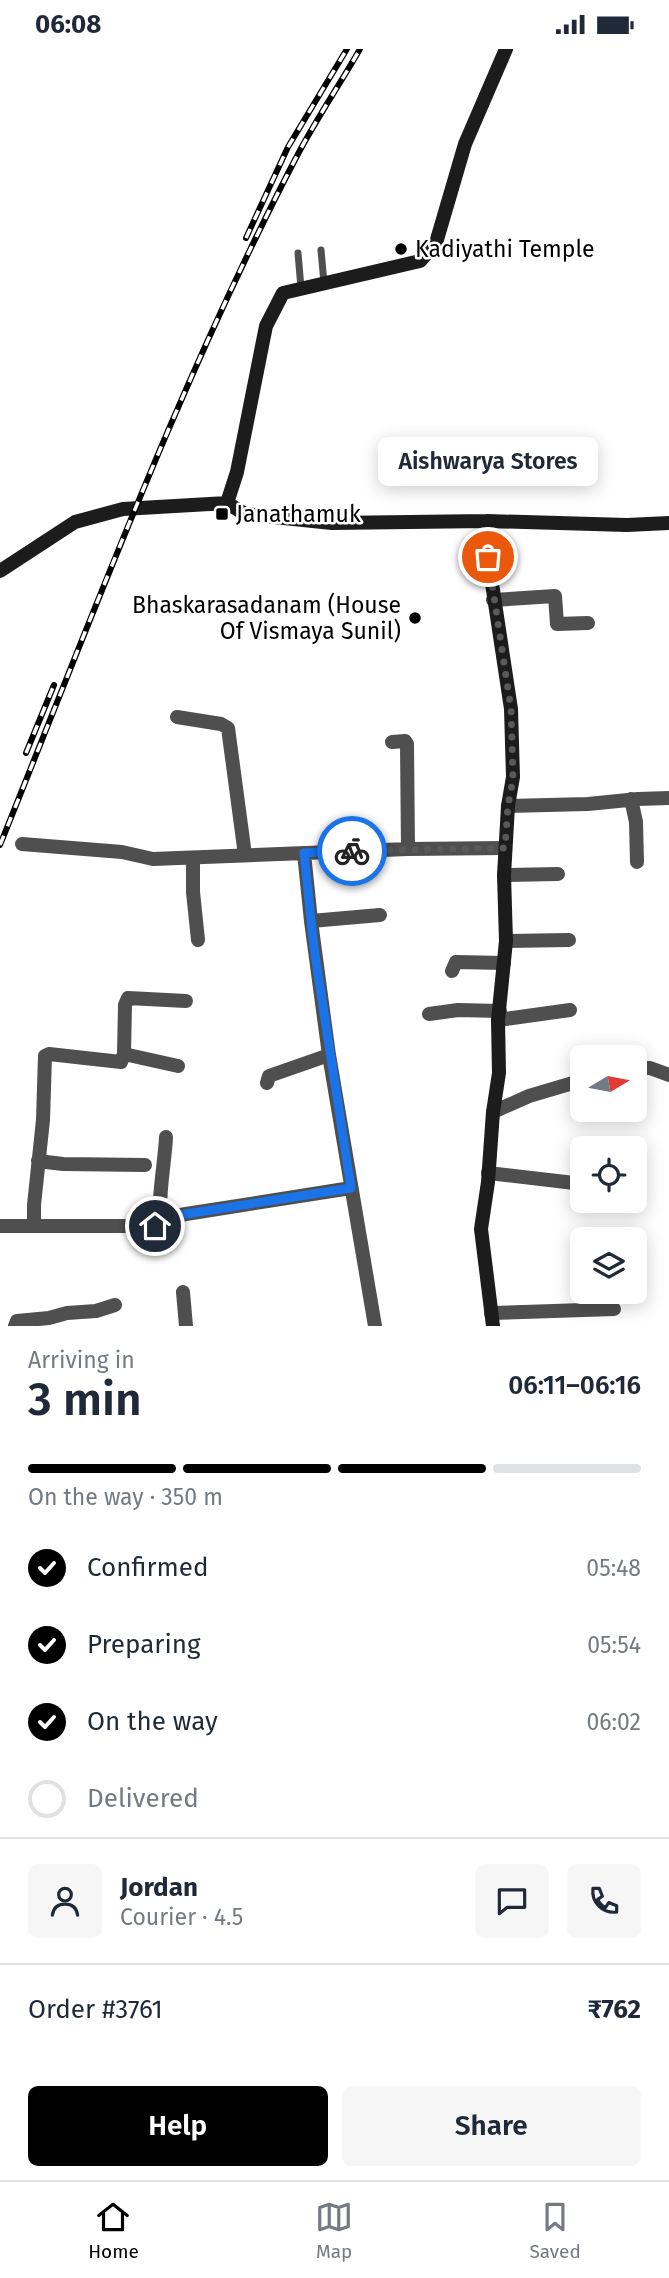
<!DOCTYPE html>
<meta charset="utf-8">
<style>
body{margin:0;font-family:"Fira Sans",sans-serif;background:#f6f6f7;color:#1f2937;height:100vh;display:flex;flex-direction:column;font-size:26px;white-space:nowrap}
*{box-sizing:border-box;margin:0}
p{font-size:23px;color:#747a83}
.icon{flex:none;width:38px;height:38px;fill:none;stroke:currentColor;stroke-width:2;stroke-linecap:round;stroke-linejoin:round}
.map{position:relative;height:1277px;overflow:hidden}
.details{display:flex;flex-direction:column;background:#fff;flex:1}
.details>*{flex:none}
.needle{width:46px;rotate:80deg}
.tools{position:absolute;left:570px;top:996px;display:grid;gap:14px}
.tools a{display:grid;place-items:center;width:77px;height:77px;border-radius:10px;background:#fff;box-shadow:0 4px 18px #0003;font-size:35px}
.pin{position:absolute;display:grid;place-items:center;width:60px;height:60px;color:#fff;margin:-30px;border:4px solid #fff;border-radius:50%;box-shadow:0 2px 7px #0007}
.courier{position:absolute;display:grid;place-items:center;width:70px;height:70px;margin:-35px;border:5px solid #1a73e8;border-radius:50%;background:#fff;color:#222;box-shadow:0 2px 9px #0007}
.bubble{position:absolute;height:49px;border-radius:10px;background:#fff;box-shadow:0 4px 18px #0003;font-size:23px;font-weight:600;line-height:49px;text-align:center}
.head em{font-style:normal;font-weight:600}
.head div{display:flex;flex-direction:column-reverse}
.head{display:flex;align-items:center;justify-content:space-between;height:119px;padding:0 28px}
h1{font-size:46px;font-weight:600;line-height:52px}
.bar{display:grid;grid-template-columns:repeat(4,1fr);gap:10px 7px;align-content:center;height:84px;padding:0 28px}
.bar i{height:9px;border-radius:5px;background:#e0e1e3}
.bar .current{background:#000}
.bar p{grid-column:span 4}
.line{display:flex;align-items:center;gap:18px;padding:0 28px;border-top:2px solid #e0e1e3}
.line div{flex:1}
.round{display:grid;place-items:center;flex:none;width:74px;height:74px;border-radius:10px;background:#f6f6f7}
ol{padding:0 28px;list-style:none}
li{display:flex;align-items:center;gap:21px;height:77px}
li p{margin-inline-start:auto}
li .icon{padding:7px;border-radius:50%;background:#000;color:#fff;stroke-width:4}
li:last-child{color:#747a83}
li i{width:38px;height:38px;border:4px solid #e0e1e3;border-radius:50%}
.action{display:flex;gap:14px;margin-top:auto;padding:14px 28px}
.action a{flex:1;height:80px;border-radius:10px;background:#000;color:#fff;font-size:28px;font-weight:600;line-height:80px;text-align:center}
.action a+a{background:#f6f6f7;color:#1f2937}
.status{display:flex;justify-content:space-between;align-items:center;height:49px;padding:0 35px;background:#fff;direction:ltr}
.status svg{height:19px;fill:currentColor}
.tab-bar{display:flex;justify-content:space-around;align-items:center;height:98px;border-top:2px solid #e0e1e3;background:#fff;font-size:19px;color:#747a83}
.tab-bar a{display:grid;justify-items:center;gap:4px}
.tab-bar .current{color:#000}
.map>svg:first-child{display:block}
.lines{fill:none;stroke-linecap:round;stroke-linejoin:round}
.lane{stroke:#4f4f4f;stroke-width:7}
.street{stroke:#4f4f4f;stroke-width:14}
.secondary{stroke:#1c1c1c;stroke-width:14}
.rail-casing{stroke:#000;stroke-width:6}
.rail{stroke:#fff;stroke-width:3.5;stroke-dasharray:10;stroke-linecap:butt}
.done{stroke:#595959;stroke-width:7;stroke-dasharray:0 12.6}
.route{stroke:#1a73e8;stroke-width:9}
.poi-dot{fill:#000;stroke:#fff;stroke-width:2.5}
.labels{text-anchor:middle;stroke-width:5;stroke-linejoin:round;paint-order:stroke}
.poi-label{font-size:23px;fill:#000;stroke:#fff;text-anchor:start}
</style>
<div class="status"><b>06:08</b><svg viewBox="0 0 49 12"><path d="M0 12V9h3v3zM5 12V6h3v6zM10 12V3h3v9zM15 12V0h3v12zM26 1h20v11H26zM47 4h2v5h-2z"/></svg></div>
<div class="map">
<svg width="669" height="1277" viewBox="0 0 669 1277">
<rect width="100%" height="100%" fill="#fff"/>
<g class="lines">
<path class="lane" d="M321,201L324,234
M298,204L301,239"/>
<path class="street" d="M493,551L555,547L557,575L588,574
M177,668L221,675L228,679L245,806
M392,693L405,692L407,695L408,800
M631,750L636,773L637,813
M508,757L588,755L638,750L669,749
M22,795L122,803L153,810L408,800L505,799
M304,804L311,872L329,1006L375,1277
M193,809V843L198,891
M504,826L558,825
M311,872L380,866
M506,892L569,891
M452,922L456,913L504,914
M429,965L458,961L500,962
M498,971L570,961
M124,1005L178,1017
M635,1019H650L669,1026
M267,1034L269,1027L329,1006
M493,1063L529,1047L583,1031
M38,1112L63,1115L145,1116
M488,1124L583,1135
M161,1173C157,1151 165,1113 166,1088
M0,1177H155L170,1168L186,1165L351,1139
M34,1177V1156L43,1071L45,1007L49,1005L121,1013L124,1005L125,956L128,949L186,952
M183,1243L186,1277
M491,1264L614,1260
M15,1277L17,1272L49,1269L67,1264L96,1262L115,1256"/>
<path class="secondary" d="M227,454L245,465L332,474L487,472L627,476L669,474
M487,472L488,508L511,660L513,728L508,757L504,826L506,892L498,971L499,1024L493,1063L488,1133L481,1180L493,1277
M0,522L75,473L123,460L227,454L237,423L266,277L283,244L420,212L436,194L465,95L506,0"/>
<g class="rail-casing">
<path id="rail" d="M246,189L288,98L347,0
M26,704L54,636
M0,796C94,563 182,327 298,105C317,69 340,35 360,0"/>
</g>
<use href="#rail" class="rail"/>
</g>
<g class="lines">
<path class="done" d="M352,802L505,799L508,757L513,729L511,660L488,508"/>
<path class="route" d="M155,1177L170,1168L186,1165L351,1139L314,899L304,804L352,802"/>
</g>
<g class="poi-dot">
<circle cx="401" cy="200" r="7"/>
<rect x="215" y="458" width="14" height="14" rx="3.5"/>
<circle cx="415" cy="569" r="7"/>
</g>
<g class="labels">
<g class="poi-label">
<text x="415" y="208">Kadiyathi Temple</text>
<text x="236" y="473">Janathamuk</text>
<text x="401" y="564" text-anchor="end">Bhaskarasadanam (House<tspan x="401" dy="26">Of Vismaya Sunil)</tspan></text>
</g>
</g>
</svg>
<div class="tools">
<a><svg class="needle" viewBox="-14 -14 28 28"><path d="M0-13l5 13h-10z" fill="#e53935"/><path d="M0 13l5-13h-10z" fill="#747a83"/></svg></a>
<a><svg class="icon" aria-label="locate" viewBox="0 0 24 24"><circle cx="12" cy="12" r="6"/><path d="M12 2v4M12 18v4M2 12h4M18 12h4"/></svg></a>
<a><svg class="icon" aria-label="layers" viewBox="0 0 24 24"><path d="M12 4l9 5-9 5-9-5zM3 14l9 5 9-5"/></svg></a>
</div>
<div class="pin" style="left:488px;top:508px;background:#ea580c"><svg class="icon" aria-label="bag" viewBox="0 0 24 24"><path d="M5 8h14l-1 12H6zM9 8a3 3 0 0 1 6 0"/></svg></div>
<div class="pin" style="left:155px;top:1177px;background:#1f2937"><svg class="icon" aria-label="home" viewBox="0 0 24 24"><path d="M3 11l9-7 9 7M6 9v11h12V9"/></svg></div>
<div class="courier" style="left:352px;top:802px"><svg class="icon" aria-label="bike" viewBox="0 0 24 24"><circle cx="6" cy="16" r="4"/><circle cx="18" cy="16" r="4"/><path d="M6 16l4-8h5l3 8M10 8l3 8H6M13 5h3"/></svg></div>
<div class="bubble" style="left:378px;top:388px;width:220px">Aishwarya Stores</div>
</div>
<section class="details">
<div class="head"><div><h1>3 min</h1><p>Arriving in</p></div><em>06:11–06:16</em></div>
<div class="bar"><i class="current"></i><i class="current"></i><i class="current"></i><i></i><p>On the way · 350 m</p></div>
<ol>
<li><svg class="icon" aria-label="check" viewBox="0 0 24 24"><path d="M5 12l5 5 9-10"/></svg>Confirmed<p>05:48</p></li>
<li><svg class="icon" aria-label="check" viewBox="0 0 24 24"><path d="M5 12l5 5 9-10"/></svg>Preparing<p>05:54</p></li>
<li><svg class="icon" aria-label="check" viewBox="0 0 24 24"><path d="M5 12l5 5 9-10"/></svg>On the way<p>06:02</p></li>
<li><i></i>Delivered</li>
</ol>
<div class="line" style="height:126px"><a class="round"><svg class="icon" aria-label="person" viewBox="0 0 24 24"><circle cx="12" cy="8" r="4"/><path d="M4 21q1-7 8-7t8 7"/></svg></a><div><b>Jordan</b><p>Courier · 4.5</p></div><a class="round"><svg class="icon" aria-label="chat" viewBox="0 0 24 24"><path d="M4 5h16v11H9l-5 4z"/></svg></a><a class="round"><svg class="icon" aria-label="phone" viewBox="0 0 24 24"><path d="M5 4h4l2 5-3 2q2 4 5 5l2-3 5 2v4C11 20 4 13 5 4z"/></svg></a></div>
<div class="line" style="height:91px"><div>Order #3761</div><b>₹762</b></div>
<div class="action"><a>Help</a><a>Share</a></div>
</section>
<nav class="tab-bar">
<a class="current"><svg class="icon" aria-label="home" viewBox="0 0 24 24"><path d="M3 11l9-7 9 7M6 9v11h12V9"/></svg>Home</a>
<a><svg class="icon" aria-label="map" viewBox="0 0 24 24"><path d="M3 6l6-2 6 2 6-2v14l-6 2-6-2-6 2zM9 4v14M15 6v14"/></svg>Map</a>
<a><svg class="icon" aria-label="saved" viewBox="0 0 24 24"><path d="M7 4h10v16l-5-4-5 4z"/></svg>Saved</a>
</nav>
